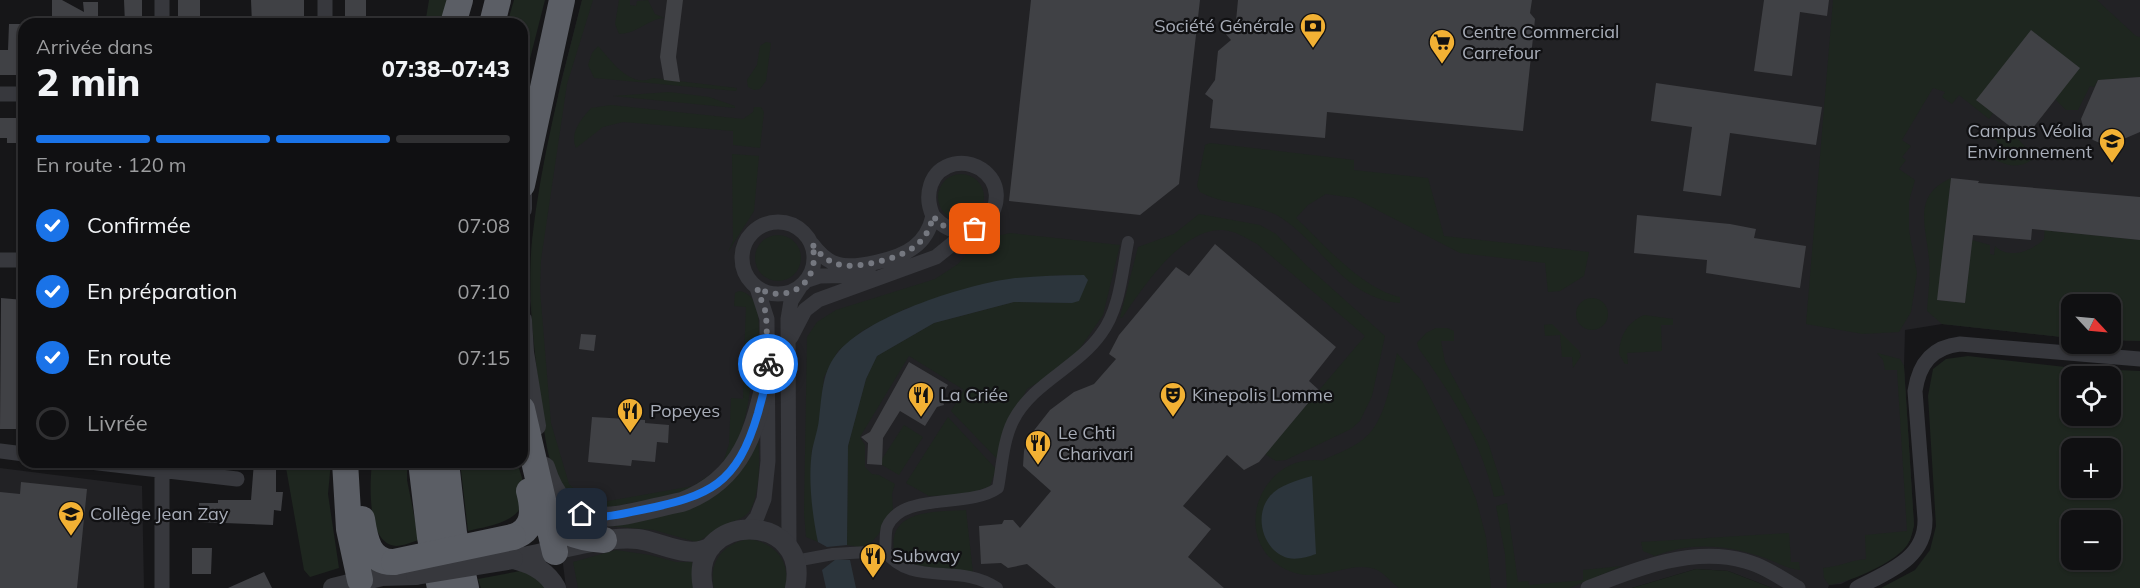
<!DOCTYPE html>
<html lang="fr">
<meta charset="utf-8">
<style>
body{margin:0;font-family:Mulish,sans-serif;background:#1e1e20;color:#f1f3f6;height:100vh;display:flex;flex-direction:column;font-size:22px;white-space:nowrap}
*{box-sizing:border-box;margin:0}
p{font-size:20px;color:#9c9d9f}
.icon{flex:none;width:33px;height:33px;fill:none;stroke:currentColor;stroke-width:2;stroke-linecap:round;stroke-linejoin:round}
.map{position:relative;flex:1;overflow:hidden}
.panel{position:absolute;left:18px;top:18px;width:510px;height:450px;display:flex;flex-direction:column;background:#101012;border-radius:18px;box-shadow:0 2px 4px #0004,0 0 0 2px #303032}
.panel>*{flex:none}
.needle{width:39px;rotate:116deg}
.controls{position:absolute;left:2061px;top:294px;display:grid;gap:12px}
.controls a{display:grid;place-items:center;width:60px;height:60px;border-radius:12px;background:#101012;box-shadow:0 2px 4px #0004,0 0 0 2px #303032;font-size:30px}
.pin{position:absolute;display:grid;place-items:center;width:51px;height:51px;color:#fff;margin:-26px;border-radius:12px;box-shadow:0 3px 9px #0006}
.courier{position:absolute;display:grid;place-items:center;width:60px;height:60px;margin:-30px;border:4px solid #1a73e8;border-radius:50%;background:#fff;color:#222;box-shadow:0 2px 8px #0007}
.head em{font-style:normal;font-weight:800}
.head div{display:flex;flex-direction:column-reverse}
.head{display:flex;align-items:center;justify-content:space-between;height:102px;padding:0 18px}
h1{font-size:39px;font-weight:800;line-height:45px}
.bar{display:grid;grid-template-columns:repeat(4,1fr);gap:9px 6px;align-content:center;height:72px;padding:0 18px}
.bar i{height:8px;border-radius:4px;background:#303032}
.bar .current{background:#1a73e8}
.bar p{grid-column:span 4}
ol{padding:0 18px;list-style:none}
li{display:flex;align-items:center;gap:18px;height:66px}
li p{margin-inline-start:auto}
li .icon{padding:6px;border-radius:50%;background:#1a73e8;color:#fff;stroke-width:4}
li:last-child{color:#9c9d9f}
li i{width:33px;height:33px;border:3px solid #303032;border-radius:50%}
.map>svg:first-child{display:block}
.built{fill:#222225}
.green{fill:#1e261f;fill-rule:evenodd}
.water{fill:#2c353c}
.building{fill:#404145}
.lines{fill:none;stroke-linecap:round;stroke-linejoin:round}
.pedestrian{stroke:#37383d;stroke-width:12}
.minor{stroke:#37383d;stroke-width:15}
.tertiary{stroke:#37383d;stroke-width:20}
.trunk{stroke:#5b5e65;stroke-width:26}
.tertiary-bridge{stroke:#37383d;stroke-width:20}
.trunk-bridge{stroke:#5b5e65;stroke-width:26}
.done{stroke:#757880;stroke-width:6;stroke-dasharray:0 10.8}
.route{stroke:#1a73e8;stroke-width:8}
.labels{text-anchor:middle;stroke-width:4.5;stroke-linejoin:round;paint-order:stroke}
.poi-label{font-size:18px;fill:#a8adb8;stroke:#111113;text-anchor:start}
</style>
<div class="map">
<svg width="2140" height="588" viewBox="0 0 2140 588">
<rect width="100%" height="100%" fill="#161618"/>
<path class="built" d="M582,0H2140V341L2111,340L2110,304H2072L2071,338L1942,324L1905,330L1904,366L1914,525L1910,540L1902,551L1877,566L1841,584L1829,585L1828,588H1772L1728,571L1696,569L1632,588H566L530,301L532,242L544,164L561,82Z
M0,468L142,486L144,588H0Z"/>
<path class="green" d="M429,0H451L444,24H425Z
M514,0H545L522,90V24H507Z
M582,0H593L567,84L541,260L540,290L551,423L569,484L581,495L597,503L693,486L717,470L724,460L729,444L731,398L743,399L744,368H753C747,419 739,476 682,492C657,499 630,503 604,508C549,502 546,448 541,403C534,349 527,294 532,240C541,159 562,79 582,0Z
M619,0H630V5L636,6L637,1L648,0L655,14L664,18C648,19 637,34 619,34L615,24Z
M1833,0H2097L2136,36L2140,37V77L2098,80L2094,87L2090,86L2078,110H2066L2055,99L1976,100L1993,113L1989,119L1959,95L1952,104L1942,97L1945,92L1933,88L1902,140L1911,146L1902,157L1906,160L1899,169L1915,180L1909,201V230L1917,273L1911,312L1899,332L1863,334L1806,324Z
M766,42L771,43L766,81L760,89L754,90L748,87L747,80L757,65L760,46Z
M598,46C611,60 630,89 653,78L737,88L736,91L594,78L588,65L592,53Z
M669,92L709,97L735,106V108L613,96Z
M611,105L743,119L753,112L754,107H761L764,112L760,148L733,145V131L623,122L603,127L576,148C569,133 582,118 591,108Z
M1990,126C2011,128 2023,142 2033,159C2017,171 2003,164 1987,156L1993,157L1999,149L1997,141L1987,136Z
M1210,143L1354,160V170L1428,178L1444,236L1589,252L1584,276L1560,291L1548,292L1545,263L1460,253L1354,198L1326,194L1308,205L1296,218C1324,244 1362,289 1400,297V303C1344,298 1324,247 1283,219C1258,202 1225,206 1200,192L1197,186L1205,145Z
M732,154L759,156L754,211L728,252L733,241Z
M938 197a23 23 0 1 1 46 0a23 23 0 1 1-46 0Z
M1951,178L1938,300L1965,303L1972,240L1990,245V254L1994,255L1995,246C2009,260 2032,251 2044,239L2048,189H2055L2051,231L2140,240V341L2111,340L2110,304H2072L2071,338L1942,324L1927,311C1928,294 1931,275 1929,259C1926,225 1912,196 1951,178Z
M1199,214L1260,225L1276,234L1307,266L1385,336L1372,396L1360,421L1351,429L1286,460L1276,461L1265,454L1365,336L1257,244C1246,238 1236,231 1223,230C1182,227 1142,289 1122,318L1120,317L1138,247L1174,234Z
M1010,233L1120,245L1103,315L1070,363L1027,389L1012,418L998,460L951,411L964,390L909,356L860,437L865,445V467L872,474L879,475L895,484L892,494L893,510L890,512L878,535L866,548L847,545L848,446L866,379L877,356L934,323L1014,302L1072,303L1066,275L1014,279L970,288L905,309L862,331L838,351L824,377L818,433L812,449L811,471L818,542L806,537L804,513L807,337L817,322L836,310L935,279L958,264L971,249L993,237Z
M755 258a23 23 0 1 1 46 0a23 23 0 1 1-46 0Z
M739,291C766,295 758,338 757,356H744L746,307L734,306L735,293Z
M1576 314a16 16 0 1 1 32 0a16 16 0 1 1-32 0Z
M1644,315L1673,319V325H1661L1662,351L1627,353L1628,364H1625L1619,354C1620,335 1627,323 1644,315Z
M1552,324L1579,351L1581,356L1573,368L1572,357H1562L1560,335L1545,336L1544,325Z
M1436,328H1447L1454,331V341H1441L1445,362L1488,442L1505,495L1494,497C1481,441 1452,395 1419,349L1417,343L1426,333Z
M1397,353L1422,381L1451,439L1476,499L1486,537L1491,588H1399C1392,583 1385,574 1377,570C1349,558 1319,588 1283,568C1228,536 1262,450 1325,461L1323,460C1338,453 1357,447 1369,434C1387,414 1391,379 1397,353Z
M1877,353L1900,359L1904,366L1914,525C1912,535 1910,544 1902,551C1886,566 1850,582 1829,585L1824,578L1823,568C1839,567 1851,560 1866,559L1865,535L1907,531L1897,370H1885L1883,360Z
M1968,356L2074,368L2140,371V588H1881L1915,570L1930,550L1936,526L1928,396L1933,369L1946,359ZM2110,376V416H2072V376ZM2072,448H2110V488H2072ZM2072,520H2110V560H2072Z
M948,417L996,469L990,486L967,495L929,496L906,483Z
M904,425L923,437L899,475L882,465V459Z
M758,437C760,456 761,502 746,515C739,521 728,522 720,527C711,532 705,539 696,542L654,530L609,526L593,528L569,526L573,519L589,525H603L719,492L737,476L747,461Z
M285,462H331L328,494L339,568L310,577L304,570Z
M372,462H407V480L419,540C412,542 403,546 396,546C366,544 370,482 372,462Z
M460,462H517C520,473 527,488 524,500C517,524 488,526 468,531Z
M1507,503L1518,582L1528,581L1529,585L1583,580V570L1622,566L1570,588H1507L1505,554L1496,506Z
M966,510L973,573L920,574L895,557C884,509 933,512 966,510Z
M1789,533L1791,562H1799L1800,570C1788,569 1776,562 1765,558C1729,545 1691,541 1655,556L1643,551L1641,542Z
M748,539C774,542 792,561 785,588H714C708,562 723,544 748,539Z
M616,550L650,555L676,562H692L693,588H578L573,562Z
M1696,569L1728,571L1772,588H1632Z
M520,571L532,574L547,588H481L478,579Z"/>
<path class="water" d="M1084,275L1088,280L1079,301L1072,303L1014,302L934,323L877,356L866,379L848,446L847,545L827,547L818,542C812,514 808,479 812,451C814,440 818,430 819,419C822,395 822,370 839,351C872,314 967,284 1015,278C1038,276 1061,275 1084,275Z
M1312,476L1316,554C1308,557 1297,560 1288,558C1263,551 1253,516 1270,496C1279,485 1298,480 1312,476Z
M836,559L850,560L856,588H826L822,570Z"/>
<path class="building" d="M52,0H62L84,12L83,2H98V18H52Z
M124,0H142V24H125Z
M178,0H200V24H178Z
M251,0H304V24H252Z
M345,0H366V24H352V16H345Z
M667,0H683L676,57L680,82L664,80L660,57Z
M1031,0H1200L1179,184L1140,215L1009,201Z
M1238,0H1532L1530,13L1535,19L1523,131L1327,112L1325,138L1210,128L1213,100L1205,94L1215,80L1218,51L1231,40L1224,32L1239,21H1236Z
M1764,0H1829L1827,16L1800,12L1792,76L1754,71Z
M9,24H23L24,75H0V50H8Z
M2031,30L2080,68L2025,138L1976,100Z
M2140,77V132L2112,144H2102L2093,140L2084,130L2081,119L2098,80Z
M1656,83L1822,107L1816,145L1730,133L1721,196L1683,191L1692,127L1651,121Z
M0,118H24V143H7V138H0Z
M1951,178L1979,181L1978,183L2140,197V240L2032,229L2031,240L1973,235L1965,303L1937,300Z
M1637,215L1730,224L1756,229L1754,238L1806,246L1800,288L1706,273L1707,260L1634,253Z
M1215,244L1336,347L1309,381L1319,390L1259,462L1244,470L1227,455L1183,506L1211,529L1188,557L1224,588H1056L1027,564L1008,568L1001,563L981,564L979,526L1002,524L1004,520H1013L1020,528L1051,491L1023,466L1024,451L1028,438L1050,410L1074,392L1094,384L1116,359L1109,354L1119,335L1176,267L1189,276Z
M1,298L24,300V357H17L16,401H24V429H0V427Z
M581,334L596,335L594,351L579,349Z
M909,362L948,385L941,396L944,405L937,407L925,426L900,411L883,438L882,465L867,464L868,443L861,437L870,432Z
M592,417L645,420V423L669,425L668,443L657,442L655,462L632,460L631,466L588,462Z
M254,462H276V492H283L281,511L274,510L273,525L199,522V503H218V500H251Z
M21,482L87,489L77,588H0V492L20,494Z
M192,548H212L211,574H192Z
M264,572L272,588H228Z"/>
<g class="lines">
<path class="pedestrian" d="M885,551C912,588 959,562 997,588
M795,561L833,554L885,551C886,544 885,534 887,527C902,491 969,509 998,488C1002,467 1003,441 1013,421C1032,383 1077,368 1101,334C1120,309 1122,272 1128,242"/>
<path class="minor" d="M162,24V0
M325,24V0
M0,94H24
M742 258a36 36 0 1 1 72 0a36 36 0 1 1-72 0Z
M812,244C818,252 826,261 837,264C854,270 899,259 914,247C925,239 930,229 933,216C924,196 929,170 954,164C963,162 973,164 981,169C1022,197 972,260 933,216
M0,260H24
M808,280L820,276L870,275
M791,337L805,310L818,300L936,257L968,231
M0,451L24,454
M90,462L237,479
M748,528L757,517L764,499L768,461L767,319L757,288
M789,549L788,319L791,301L800,287
M162,588V462
M1588,588C1636,569 1693,546 1745,561C1764,566 1781,578 1798,588
M1857,588C1887,572 1926,559 1925,519L1915,391C1919,364 1932,347 1960,344L2140,359"/>
<path class="tertiary" d="M522,209V182
M522,320L524,352L536,426
M545,467C568,542 625,513 682,502C743,479 755,430 768,372
M513,559C548,553 603,535 638,539C661,542 688,560 711,547
M513,559C531,563 547,571 556,588
M333,588L382,576L416,575
M703,588C687,510 812,510 795,588"/>
<path class="trunk" d="M453,24L460,0
M492,24L498,0
M522,185L562,0
M522,409L555,552
M345,462L349,529L360,580
M421,462L430,537L440,588
M446,462L454,533L466,588
M545,508C556,533 579,538 604,540
M362,519C365,539 369,563 394,562
M513,537C535,530 534,510 529,491"/>
<path class="tertiary-bridge" d="M416,575L513,559"/>
<path class="trunk-bridge" d="M394,562L513,537"/>
</g>
<g class="lines">
<path class="done" d="M768,364L766,313L757,288C791,306 822,280 812,244C818,252 826,261 837,264C854,270 899,259 914,247C925,239 930,229 933,216C945,230 958,234 975,229"/>
<path class="route" d="M582,514C602,520 621,514 641,510C710,496 737,485 758,413C762,397 768,380 768,364"/>
</g>
<defs>
<g id="bank-pin" transform="scale(1.35)"><path d="M0 17L-7.5 6A9.5 9.5 0 1 1 7.5 6Z" fill="#f2b134" stroke="#111113"/><path d="M-6-4H6V4H-6ZM0-2.3a2.3 2.3 0 1 0 0 4.6a2.3 2.3 0 1 0 0-4.6Z" fill="#111"/></g>
<g id="supermarket-pin" transform="scale(1.35)"><path d="M0 17L-7.5 6A9.5 9.5 0 1 1 7.5 6Z" fill="#f2b134" stroke="#111113"/><path d="M-6-5.5h2.5l.6 2H6L4.5 2H-2.5L-4.4-4H-6ZM-1.5 3.2a1.3 1.3 0 1 0 .1 0ZM3 3.2a1.3 1.3 0 1 0 .1 0Z" fill="#111"/></g>
<g id="university-pin" transform="scale(1.35)"><path d="M0 17L-7.5 6A9.5 9.5 0 1 1 7.5 6Z" fill="#f2b134" stroke="#111113"/><path d="M0-5L7-2L0 1L-7-2ZM-4 1L0 2.5L4 1V4Q0 6-4 4Z" fill="#111"/></g>
<g id="restaurant-pin" transform="scale(1.35)"><path d="M0 17L-7.5 6A9.5 9.5 0 1 1 7.5 6Z" fill="#f2b134" stroke="#111113"/><path d="M-5-6h1v4h1v-4h1v4h1v-4h1v5L-1.5 .5V6h-2V.5L-5-1ZM5-6V6H3V1.5H1.5Q1.5-4 5-6Z" fill="#111"/></g>
<g id="theatre-pin" transform="scale(1.35)"><path d="M0 17L-7.5 6A9.5 9.5 0 1 1 7.5 6Z" fill="#f2b134" stroke="#111113"/><path d="M-5-5.5Q0-4 5-5.5V0Q5 5 0 6Q-5 5-5 0ZM-3.3-2.5H-1v1.5H-3.3ZM1-2.5H3.3v1.5H1ZM-2.8 1Q0 5.5 2.8 1Z" fill="#111"/></g>
<g id="school-pin" transform="scale(1.35)"><path d="M0 17L-7.5 6A9.5 9.5 0 1 1 7.5 6Z" fill="#f2b134" stroke="#111113"/><path d="M0-5L7-2L0 1L-7-2ZM-4 1L0 2.5L4 1V4Q0 6-4 4Z" fill="#111"/></g>
</defs>
<g fill-rule="evenodd">
<use href="#bank-pin" x="1313" y="26"/>
<use href="#supermarket-pin" x="1442" y="42"/>
<use href="#university-pin" x="2112" y="141"/>
<use href="#restaurant-pin" x="921" y="395"/>
<use href="#theatre-pin" x="1173" y="395"/>
<use href="#restaurant-pin" x="630" y="411"/>
<use href="#restaurant-pin" x="1038" y="443"/>
<use href="#school-pin" x="71" y="514"/>
<use href="#restaurant-pin" x="873" y="556"/>
</g>
<g class="labels">
<g class="poi-label">
<text x="1294" y="32" text-anchor="end">Société Générale</text>
<text x="1462" y="38">Centre Commercial<tspan x="1462" dy="21">Carrefour</tspan></text>
<text x="2092" y="137" text-anchor="end">Campus Véolia<tspan x="2092" dy="21">Environnement</tspan></text>
<text x="940" y="401">La Criée</text>
<text x="1192" y="401">Kinepolis Lomme</text>
<text x="650" y="417">Popeyes</text>
<text x="1058" y="439">Le Chti<tspan x="1058" dy="21">Charivari</tspan></text>
<text x="90" y="520">Collège Jean Zay</text>
<text x="892" y="562">Subway</text>
</g>
</g>
</svg>
<div class="controls">
<a><svg class="needle" viewBox="-14 -14 28 28"><path d="M0-13l5 13h-10z" fill="#e53935"/><path d="M0 13l5-13h-10z" fill="#9c9d9f"/></svg></a>
<a><svg class="icon" aria-label="locate" viewBox="0 0 24 24"><circle cx="12" cy="12" r="6"/><path d="M12 2v4M12 18v4M2 12h4M18 12h4"/></svg></a>
<a>+</a>
<a>−</a>
</div>
<div class="pin" style="left:975px;top:229px;background:#ea580c"><svg class="icon" aria-label="bag" viewBox="0 0 24 24"><path d="M5 8h14l-1 12H6zM9 8a3 3 0 0 1 6 0"/></svg></div>
<div class="pin" style="left:582px;top:514px;background:#1f2937"><svg class="icon" aria-label="home" viewBox="0 0 24 24"><path d="M3 11l9-7 9 7M6 9v11h12V9"/></svg></div>
<div class="courier" style="left:768px;top:364px"><svg class="icon" aria-label="bike" viewBox="0 0 24 24"><circle cx="6" cy="16" r="4"/><circle cx="18" cy="16" r="4"/><path d="M6 16l4-8h5l3 8M10 8l3 8H6M13 5h3"/></svg></div>
<section class="panel">
<div class="head"><div><h1>2 min</h1><p>Arrivée dans</p></div><em>07:38–07:43</em></div>
<div class="bar"><i class="current"></i><i class="current"></i><i class="current"></i><i></i><p>En route · 120 m</p></div>
<ol>
<li><svg class="icon" aria-label="check" viewBox="0 0 24 24"><path d="M5 12l5 5 9-10"/></svg>Confirmée<p>07:08</p></li>
<li><svg class="icon" aria-label="check" viewBox="0 0 24 24"><path d="M5 12l5 5 9-10"/></svg>En préparation<p>07:10</p></li>
<li><svg class="icon" aria-label="check" viewBox="0 0 24 24"><path d="M5 12l5 5 9-10"/></svg>En route<p>07:15</p></li>
<li><i></i>Livrée</li>
</ol>
</section>
</div>
